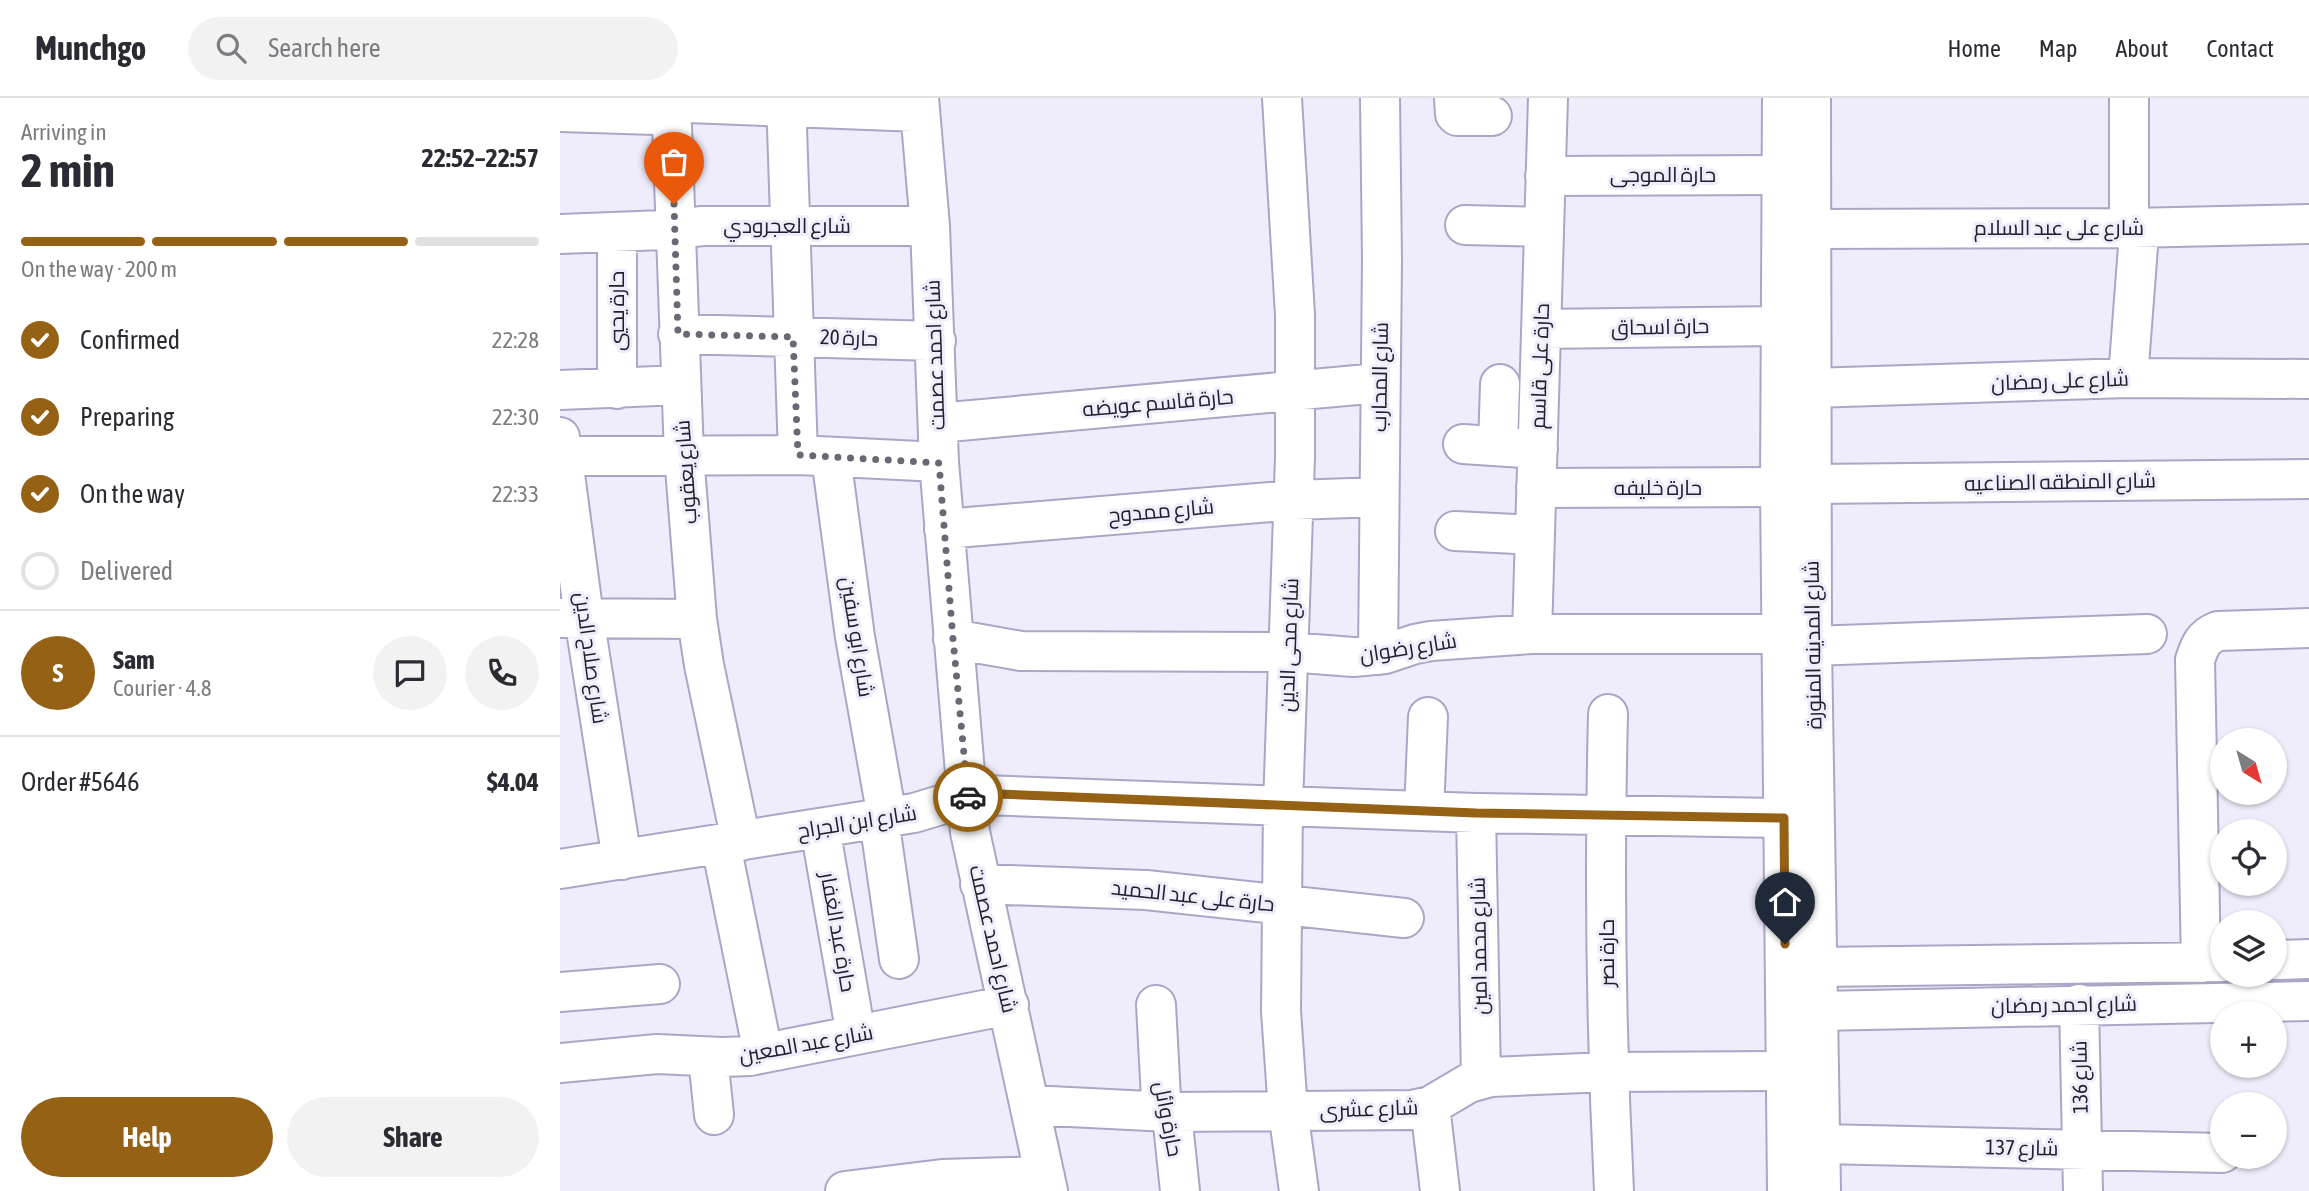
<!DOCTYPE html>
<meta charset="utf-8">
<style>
body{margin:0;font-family:"Asap Condensed",Cairo,sans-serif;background:#f2f2f3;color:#2b2b33;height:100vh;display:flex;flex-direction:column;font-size:26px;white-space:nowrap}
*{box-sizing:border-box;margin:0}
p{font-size:23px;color:#7c7c81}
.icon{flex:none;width:38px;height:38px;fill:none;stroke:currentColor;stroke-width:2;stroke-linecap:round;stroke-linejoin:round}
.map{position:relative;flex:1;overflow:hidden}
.drawer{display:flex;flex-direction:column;background:#fff;width:560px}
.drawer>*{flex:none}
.needle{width:46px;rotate:143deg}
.tools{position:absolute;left:1650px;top:630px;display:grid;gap:14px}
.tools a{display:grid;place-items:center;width:77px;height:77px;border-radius:50%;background:#fff;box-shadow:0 2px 5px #0004;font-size:35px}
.pin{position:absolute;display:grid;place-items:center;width:60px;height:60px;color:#fff;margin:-72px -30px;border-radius:50% 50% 50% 0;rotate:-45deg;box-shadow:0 0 7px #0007}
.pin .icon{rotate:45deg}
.courier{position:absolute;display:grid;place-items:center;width:70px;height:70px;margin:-35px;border:5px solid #956115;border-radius:50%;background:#fff;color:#222;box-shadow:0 2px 9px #0007}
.overview em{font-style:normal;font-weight:700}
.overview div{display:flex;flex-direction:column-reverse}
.overview{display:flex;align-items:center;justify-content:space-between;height:119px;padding:0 21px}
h1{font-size:46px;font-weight:700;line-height:52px}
.bar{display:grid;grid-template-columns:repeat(4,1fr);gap:10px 7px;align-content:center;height:84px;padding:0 21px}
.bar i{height:9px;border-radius:5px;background:#e1e1e2}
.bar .active{background:#956115}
.bar p{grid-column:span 4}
.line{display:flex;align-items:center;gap:18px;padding:0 21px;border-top:2px solid #e1e1e2}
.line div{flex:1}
.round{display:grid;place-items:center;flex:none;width:74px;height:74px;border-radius:37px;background:#f2f2f3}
ol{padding:0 21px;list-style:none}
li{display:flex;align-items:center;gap:21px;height:77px}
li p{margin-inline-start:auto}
li .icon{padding:7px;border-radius:50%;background:#956115;color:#fff;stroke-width:4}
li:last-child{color:#7c7c81}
li i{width:38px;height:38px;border:4px solid #e1e1e2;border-radius:50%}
.primary-button{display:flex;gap:14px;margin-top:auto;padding:14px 21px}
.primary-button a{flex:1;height:80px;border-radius:42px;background:#956115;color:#fff;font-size:28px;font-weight:700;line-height:80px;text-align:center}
.primary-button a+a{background:#f2f2f3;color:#2b2b33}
header{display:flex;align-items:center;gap:42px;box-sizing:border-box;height:98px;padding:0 35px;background:#fff;border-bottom:2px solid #e1e1e2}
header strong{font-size:33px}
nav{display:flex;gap:38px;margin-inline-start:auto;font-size:24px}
.search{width:490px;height:63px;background:#f2f2f3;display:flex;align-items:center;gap:18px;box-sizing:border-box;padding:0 24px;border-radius:38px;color:#7c7c81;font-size:26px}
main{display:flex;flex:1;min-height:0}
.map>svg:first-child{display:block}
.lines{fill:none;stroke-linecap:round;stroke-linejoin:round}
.minor-casing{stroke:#aaa6c6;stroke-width:42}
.major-casing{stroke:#aaa6c6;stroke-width:42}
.minor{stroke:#fff;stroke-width:38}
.major{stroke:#fff;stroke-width:38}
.done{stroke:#6a6874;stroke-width:7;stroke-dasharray:0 12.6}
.route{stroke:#956115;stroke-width:9}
.labels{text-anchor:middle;stroke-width:6;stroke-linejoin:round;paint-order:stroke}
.street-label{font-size:21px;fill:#22202c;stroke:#efedfb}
</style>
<header>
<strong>Munchgo</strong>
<div class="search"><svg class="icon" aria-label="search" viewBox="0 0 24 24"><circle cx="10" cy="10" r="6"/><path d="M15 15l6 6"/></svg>Search here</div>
<nav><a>Home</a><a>Map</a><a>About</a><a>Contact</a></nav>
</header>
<main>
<section class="drawer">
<div class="overview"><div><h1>2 min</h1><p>Arriving in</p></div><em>22:52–22:57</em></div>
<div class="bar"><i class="active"></i><i class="active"></i><i class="active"></i><i></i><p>On the way · 200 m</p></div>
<ol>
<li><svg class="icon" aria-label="check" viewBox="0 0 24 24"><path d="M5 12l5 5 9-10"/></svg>Confirmed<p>22:28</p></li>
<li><svg class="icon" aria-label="check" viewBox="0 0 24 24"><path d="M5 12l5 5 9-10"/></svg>Preparing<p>22:30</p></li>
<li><svg class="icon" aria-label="check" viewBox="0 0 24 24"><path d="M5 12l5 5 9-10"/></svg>On the way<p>22:33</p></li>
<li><i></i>Delivered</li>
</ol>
<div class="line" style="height:126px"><b class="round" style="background:#956115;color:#fff">S</b><div><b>Sam</b><p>Courier · 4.8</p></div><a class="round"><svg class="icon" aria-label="chat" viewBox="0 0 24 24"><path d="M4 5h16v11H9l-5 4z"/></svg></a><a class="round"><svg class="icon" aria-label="phone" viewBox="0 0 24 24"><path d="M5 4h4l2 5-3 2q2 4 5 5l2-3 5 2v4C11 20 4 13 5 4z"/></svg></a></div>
<div class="line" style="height:91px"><div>Order #5646</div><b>$4.04</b></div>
<div class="primary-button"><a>Help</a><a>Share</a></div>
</section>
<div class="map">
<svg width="1749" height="1093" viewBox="0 0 1749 1093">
<rect width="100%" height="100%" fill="#efedfb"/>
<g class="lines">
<g class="minor-casing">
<path id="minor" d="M111,0L124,357L137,521L144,567L181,743
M226,0L238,357
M359,0L370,128L379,364L410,734L488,1093
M722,0L735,217V359L723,708L721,913L728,1013L739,1093
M894,0L895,16L897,18H932
M0,14L95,17L111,8L128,5L360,14
M985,78L1220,77
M905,127L984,129
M1250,131L1571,130L1749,126
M0,136L104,132L143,128H370
M981,231L1219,228
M118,236L376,243
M1568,280L1578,149L1569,116V0
M1251,290L1568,280L1749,281
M57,291V134
M0,292L121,287
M378,325L819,285
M0,339L24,519L62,762
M903,346L978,351
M938,348L940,286
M0,358L238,357L379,364
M271,359L295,539L327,719
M1252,386L1749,381
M976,390L1220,389
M384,431L734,402L819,399
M895,433L975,437
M0,520L137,521
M972,536L988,0
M393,541L461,553L729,554L793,559L825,556L855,546L871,543L972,536H1221
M1252,548L1587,536
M818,557L822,162L820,0
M1048,616C1044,775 1046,934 1054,1093
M864,713L868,619
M916,715L921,981
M319,721L339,861
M260,730L296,937
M161,747L203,955
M0,771L354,715L407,699L423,697L916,715L1224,720
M420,786L586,792L844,820
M1715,862L1749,861
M1641,865L1635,562C1640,547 1643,539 1658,533L1749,530
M1257,869L1662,864
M0,894L100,886
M1519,906L1523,1093
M596,907L601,1000L613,1026L620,1093
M1259,913L1749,903
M148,959L154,1017
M0,965L97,956L162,959L190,958L449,907
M470,1007L609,1014L852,1012L870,1008L909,985L931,979L1048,974L1225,973
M870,1008L880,1093
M1261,1046L1662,1055
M285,1093L382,1081L485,1078"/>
</g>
<g class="major-casing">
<path id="major" d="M1222,0L1220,389L1227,1093
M1251,0L1252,548L1261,1093"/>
</g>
<use href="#minor" class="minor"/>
<use href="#major" class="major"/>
</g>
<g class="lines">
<path class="done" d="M114,106L118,236L233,239L238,357L379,365L393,541L408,699"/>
<path class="route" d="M408,699L439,696L916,715L1224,720L1225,846"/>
</g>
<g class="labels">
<g class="street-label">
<text x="1103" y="84">حارة الموجى</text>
<text x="227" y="135">شارع العجرودي</text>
<text x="1499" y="137">شارع على عبد السلام</text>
<text transform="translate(57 213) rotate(-90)" y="7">حارة يحيي</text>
<text transform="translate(1100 229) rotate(-1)" y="7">حارة اسحاق</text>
<text transform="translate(289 240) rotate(2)" y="7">حارة 20</text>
<text transform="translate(375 257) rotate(-92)" y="7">شارع احمد عصمت</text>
<text transform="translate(980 268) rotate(-88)" y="7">حارة على قاسم</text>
<text transform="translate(820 279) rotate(-89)" y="7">شارع المحارب</text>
<text transform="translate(1500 283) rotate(-2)" y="7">شارع على رمضان</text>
<text transform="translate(598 305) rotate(-5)" y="7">حارة قاسم عويضه</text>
<text transform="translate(126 374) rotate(-94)" y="7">شارع يعقوب</text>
<text transform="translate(1500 384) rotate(-1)" y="7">شارع المنطقه الصناعيه</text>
<text x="1098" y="397">حارة خليفه</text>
<text transform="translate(601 413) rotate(-5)" y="7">شارع ممدوح</text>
<text transform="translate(297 539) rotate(81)" y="7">شارع ابو سفين</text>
<text transform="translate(729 547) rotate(-88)" y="7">شارع محى الدين</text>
<text transform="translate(1253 547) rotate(-91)" y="7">شارع المدينه المنورة</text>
<text transform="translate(848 550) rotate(-9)" y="7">شارع رضوان</text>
<text transform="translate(31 560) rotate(82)" y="7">شارع صلاح الدين</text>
<text transform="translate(297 724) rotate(-9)" y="7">شارع ابن الجراح</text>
<text transform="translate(633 798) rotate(6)" y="7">حارة على عبد الحميد</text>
<text transform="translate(278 834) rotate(80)" y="7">حارة عبد الغفار</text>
<text transform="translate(433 841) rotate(77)" y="7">شارع احمد عصمت</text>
<text transform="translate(919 848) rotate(-91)" y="7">شارع محمد امين</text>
<text transform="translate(1047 855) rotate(-90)" y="7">حارة نصر</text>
<text transform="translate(1504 907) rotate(-1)" y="7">شارع احمد رمضان</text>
<text transform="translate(246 946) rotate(-10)" y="7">شارع عبد المعين</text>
<text transform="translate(1520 979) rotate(-91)" y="7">شارع 136</text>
<text transform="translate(809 1011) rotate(-2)" y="7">شارع عشرى</text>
<text transform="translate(608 1021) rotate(79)" y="7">حارة وائل</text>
<text transform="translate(1462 1050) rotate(1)" y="7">شارع 137</text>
</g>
</g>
</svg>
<div class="tools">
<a><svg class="needle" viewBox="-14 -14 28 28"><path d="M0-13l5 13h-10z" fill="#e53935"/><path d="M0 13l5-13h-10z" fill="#7c7c81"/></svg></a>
<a><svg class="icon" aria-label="locate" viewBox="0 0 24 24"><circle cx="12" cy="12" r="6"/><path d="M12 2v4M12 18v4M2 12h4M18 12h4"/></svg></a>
<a><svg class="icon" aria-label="layers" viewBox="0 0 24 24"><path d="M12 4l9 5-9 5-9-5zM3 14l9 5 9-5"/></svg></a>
<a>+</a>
<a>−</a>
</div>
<div class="pin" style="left:114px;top:106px;background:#ea580c"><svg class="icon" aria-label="bag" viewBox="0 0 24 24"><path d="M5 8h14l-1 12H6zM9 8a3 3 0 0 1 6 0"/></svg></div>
<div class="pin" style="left:1225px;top:846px;background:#1f2937"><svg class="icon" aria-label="home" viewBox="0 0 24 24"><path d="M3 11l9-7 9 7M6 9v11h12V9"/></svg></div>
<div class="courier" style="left:408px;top:699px"><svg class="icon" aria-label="car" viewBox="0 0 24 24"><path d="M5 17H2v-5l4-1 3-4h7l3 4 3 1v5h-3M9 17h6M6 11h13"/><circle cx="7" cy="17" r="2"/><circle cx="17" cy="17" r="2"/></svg></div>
</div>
</main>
